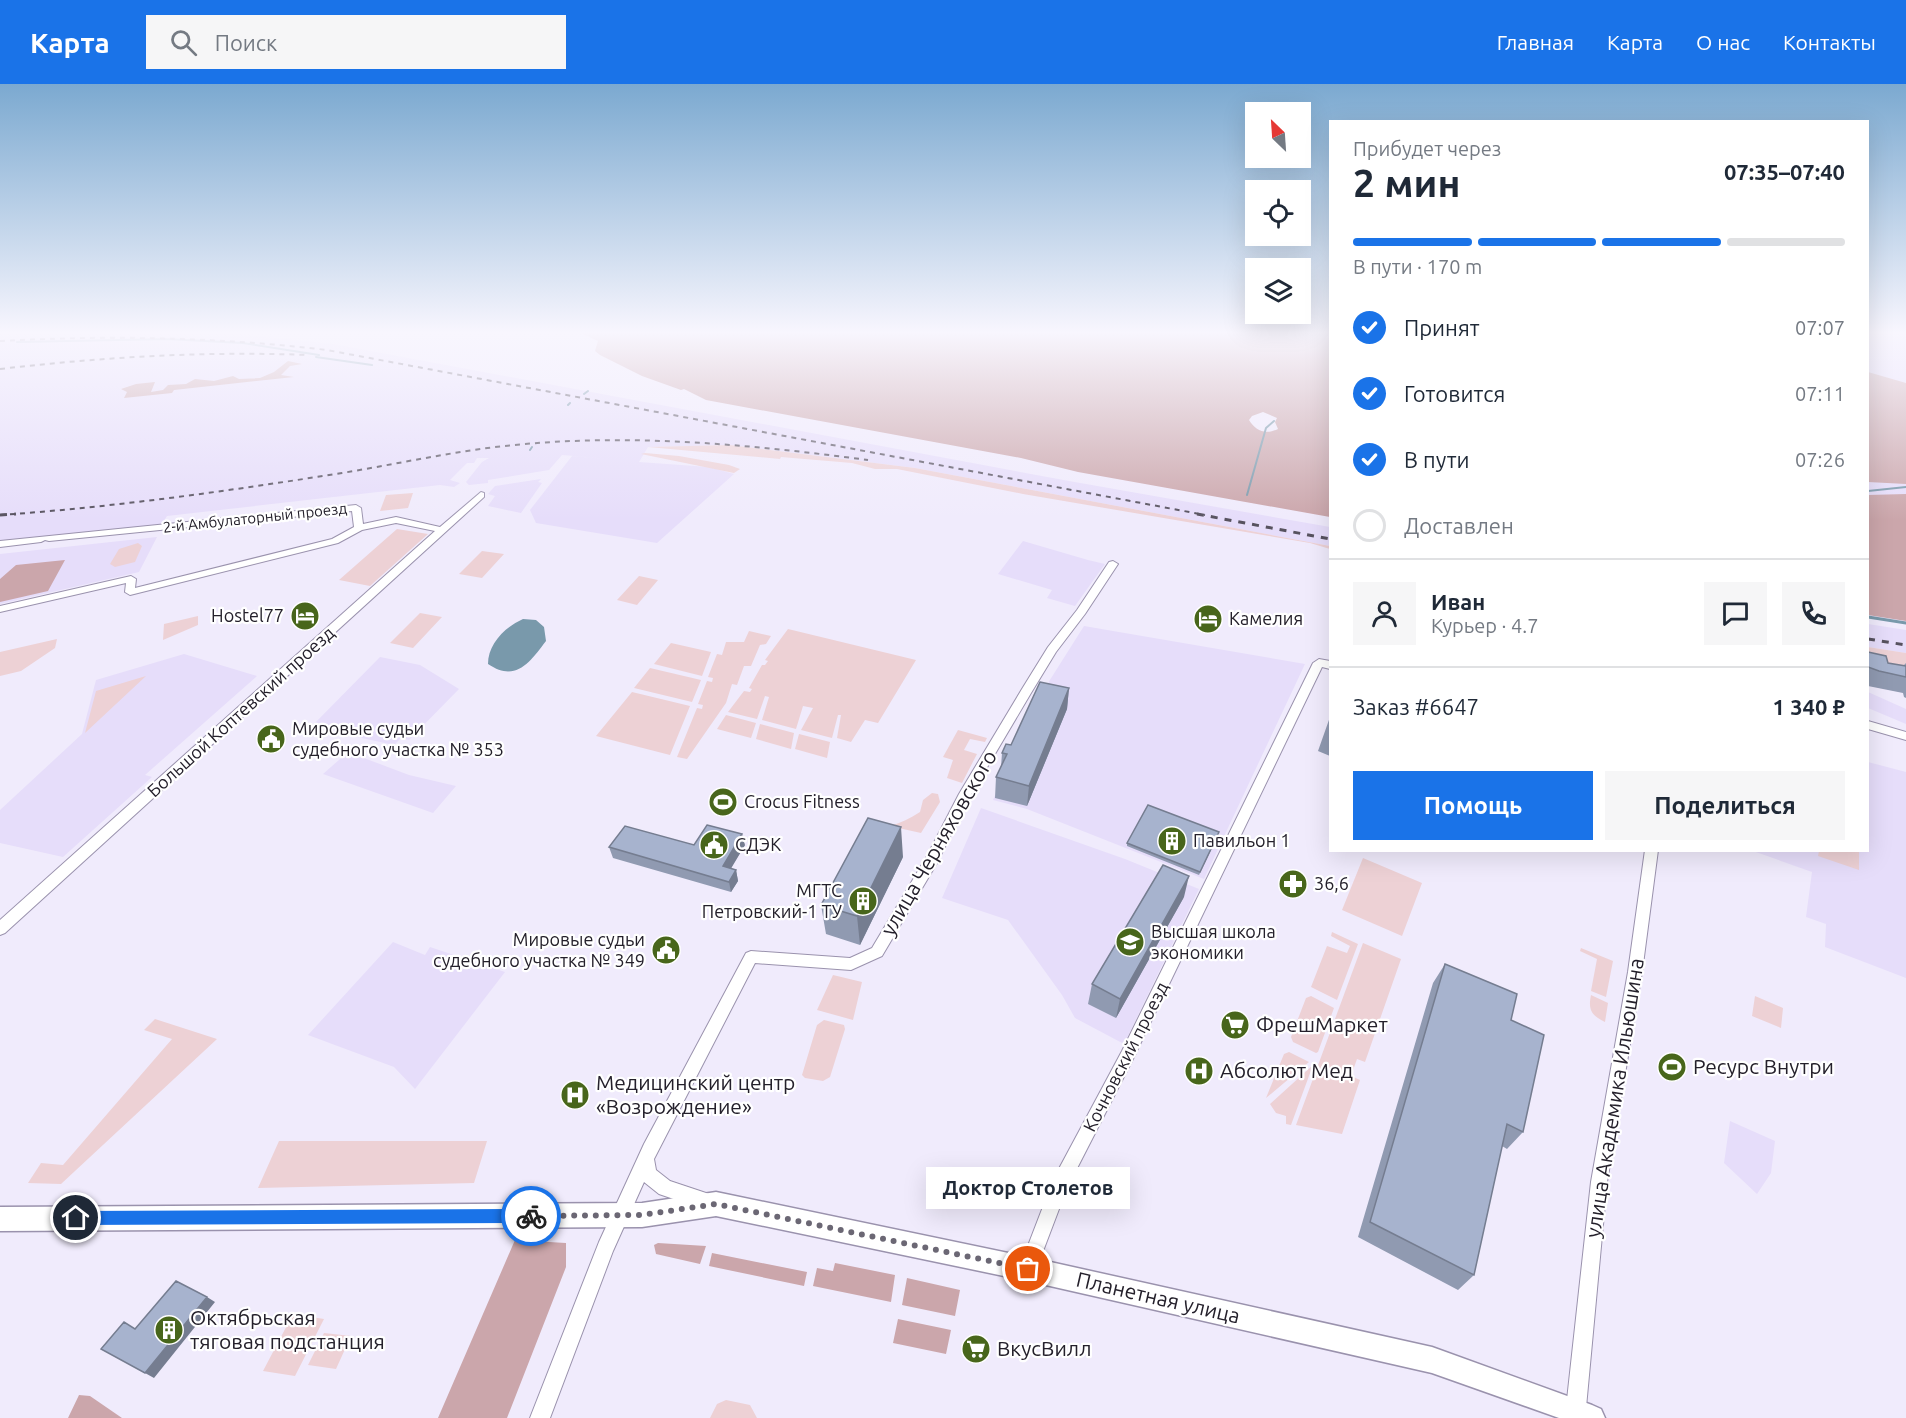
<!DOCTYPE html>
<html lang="ru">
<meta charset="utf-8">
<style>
body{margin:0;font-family:Ubuntu,sans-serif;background:#f6f6f7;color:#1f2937;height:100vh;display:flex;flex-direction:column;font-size:22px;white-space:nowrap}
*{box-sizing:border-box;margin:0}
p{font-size:20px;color:#747a83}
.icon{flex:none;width:33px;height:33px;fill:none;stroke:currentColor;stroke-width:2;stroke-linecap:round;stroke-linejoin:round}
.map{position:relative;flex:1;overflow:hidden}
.drawer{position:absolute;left:1329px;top:36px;width:540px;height:732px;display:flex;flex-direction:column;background:#fff;border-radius:0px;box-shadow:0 6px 24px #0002}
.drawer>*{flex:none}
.needle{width:39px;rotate:335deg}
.buttons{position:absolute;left:1245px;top:18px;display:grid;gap:12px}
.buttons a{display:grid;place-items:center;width:66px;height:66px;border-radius:0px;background:#fff;box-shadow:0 6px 24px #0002;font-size:30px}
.pin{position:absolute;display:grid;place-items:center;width:51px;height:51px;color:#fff;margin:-26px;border:3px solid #fff;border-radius:50%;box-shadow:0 2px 6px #0007}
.courier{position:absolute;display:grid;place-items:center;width:60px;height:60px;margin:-30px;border:4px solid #1a73e8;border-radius:50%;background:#fff;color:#222;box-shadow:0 2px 8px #0007}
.bubble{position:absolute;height:42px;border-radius:0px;background:#fff;box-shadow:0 6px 24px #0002;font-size:20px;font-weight:600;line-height:42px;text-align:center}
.headline em{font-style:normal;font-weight:600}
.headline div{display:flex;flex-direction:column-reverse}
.headline{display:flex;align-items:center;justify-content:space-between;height:102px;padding:0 24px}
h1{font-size:39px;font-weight:600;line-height:45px}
.bar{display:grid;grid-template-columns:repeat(4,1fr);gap:9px 6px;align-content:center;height:72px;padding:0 24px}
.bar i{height:8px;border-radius:4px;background:#e0e1e3}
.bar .current{background:#1a73e8}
.bar p{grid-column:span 4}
.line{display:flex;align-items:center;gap:15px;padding:0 24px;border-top:2px solid #e0e1e3}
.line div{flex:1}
.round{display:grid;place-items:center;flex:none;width:63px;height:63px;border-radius:0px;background:#f6f6f7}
ol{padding:0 24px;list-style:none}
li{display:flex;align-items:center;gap:18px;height:66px}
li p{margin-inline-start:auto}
li .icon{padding:6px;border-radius:50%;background:#1a73e8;color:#fff;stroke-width:4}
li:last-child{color:#747a83}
li i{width:33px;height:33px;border:3px solid #e0e1e3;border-radius:50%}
.primary-button{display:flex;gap:12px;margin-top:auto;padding:12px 24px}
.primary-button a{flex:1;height:69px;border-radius:0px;background:#1a73e8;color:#fff;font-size:24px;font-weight:600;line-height:69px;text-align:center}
.primary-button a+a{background:#f6f6f7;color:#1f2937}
header{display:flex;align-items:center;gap:36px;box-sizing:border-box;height:84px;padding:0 30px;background:#1a73e8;color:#fff}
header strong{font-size:28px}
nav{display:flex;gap:33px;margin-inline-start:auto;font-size:21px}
.search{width:420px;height:54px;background:#f6f6f7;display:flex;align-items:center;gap:15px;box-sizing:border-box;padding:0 21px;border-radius:0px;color:#747a83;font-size:22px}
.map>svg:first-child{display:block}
.built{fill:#e6ddfa}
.green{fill:#edd1d5}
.forest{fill:#cba6ab;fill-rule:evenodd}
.water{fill:#7999ab}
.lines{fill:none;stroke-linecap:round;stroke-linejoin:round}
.stream-far1{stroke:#7999ab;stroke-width:2}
.stream{stroke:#7999ab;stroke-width:3}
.street-casing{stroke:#9a92ad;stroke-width:2}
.secondary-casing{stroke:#9a92ad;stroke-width:3}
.street{fill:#fff;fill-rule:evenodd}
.secondary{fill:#fff;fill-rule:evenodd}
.rail-far1{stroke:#57525f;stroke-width:2;stroke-dasharray:5 5;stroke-linecap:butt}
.rail{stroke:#57525f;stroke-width:3;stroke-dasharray:7 7;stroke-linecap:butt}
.wall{fill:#909ab1}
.shaded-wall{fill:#757d90}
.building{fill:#a7b3ce;stroke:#757d90;stroke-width:1.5}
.route{fill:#1a73e8}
.done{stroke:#6b6774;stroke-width:6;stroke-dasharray:0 10.8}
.labels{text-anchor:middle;stroke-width:4.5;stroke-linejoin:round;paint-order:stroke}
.far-street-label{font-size:15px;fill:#24202b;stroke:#fff}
.poi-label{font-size:18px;fill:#24202b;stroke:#fff;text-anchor:start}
.street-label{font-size:18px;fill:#24202b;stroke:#fff}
.near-street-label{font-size:21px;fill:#24202b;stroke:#fff}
.near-poi-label{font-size:21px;fill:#24202b;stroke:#fff;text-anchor:start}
</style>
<header>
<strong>Карта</strong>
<div class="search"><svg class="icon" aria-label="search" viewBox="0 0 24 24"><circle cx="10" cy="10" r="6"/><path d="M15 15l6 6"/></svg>Поиск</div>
<nav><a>Главная</a><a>Карта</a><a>О нас</a><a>Контакты</a></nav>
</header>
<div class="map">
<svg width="1906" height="1334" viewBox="0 0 1906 1334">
<rect width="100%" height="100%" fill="#f0ebfc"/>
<path class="built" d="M0,249H229L333,260L1069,397L1330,443V462L915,384L730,361L648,363L639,378L709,383L734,390L657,459L536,439L530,426L572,372L608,375L562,371L549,386L488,396V399L469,401L466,398L482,378L489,374H477L474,379H467L450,396L460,399L454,403L440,401L167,432L162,440L0,459Z
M1868,249H1906V537L1868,531Z
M541,395L538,398L542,399L521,429L488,422L495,412L488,410L495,402Z
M157,453L139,488L0,520V470Z
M1023,457L1088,476L1105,480L1075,522L1047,514L1052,506L998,490Z
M1868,540L1906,546V569L1868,563Z
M1084,542L1305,580L1204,795L1027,725L993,716L1036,618Z
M184,570L257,592L145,691L152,693L63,773L0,759V726L82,650L96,596Z
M380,573L420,581L459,605L409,656L401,654L394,661L311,643Z
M1868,608L1906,625V640L1868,624Z
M348,668L409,691L456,702L433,729L323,690Z
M1868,678L1906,688V894L1825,863L1826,840L1806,833L1812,788L1753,767L1868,766Z
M981,724L1125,775L1199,805L1124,960L1075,934L1062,911L1008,836L942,814Z
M393,858L425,871L430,863L505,888L415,1005L394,983L308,951Z
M1730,1037L1775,1057L1771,1089L1757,1110L1724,1079Z"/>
<path class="green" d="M730,361L915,384L1330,462V465L1310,459L1023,410L897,385H875L852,379L781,373L780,375L648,363Z
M645,369L679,372L729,381L740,385L734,389L641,370Z
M413,409L408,424L380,427L386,411Z
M397,445L428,450L370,502L339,496Z
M138,459L142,462L135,478L115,483L110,480L119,465Z
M482,467L504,470L482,494L459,490Z
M639,492L658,496L637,521L617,516Z
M420,529L442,533L413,564L390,559Z
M198,532V541L163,556L164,540Z
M788,545L916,576L878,639L865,636L851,658L837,654L841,631H838L832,654L801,646L813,624L803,622L796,645L762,636L769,613L765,612L757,635L728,628L744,607L750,608L752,605L749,604L762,581H765L768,577L765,576Z
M749,547L771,552L766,560L760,561L751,582H744L737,601L732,600L726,619L687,675L677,673L697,624L702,625L703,621L698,620L707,597L712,598L713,594L708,593L717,570L722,571L726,558H744Z
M57,555L55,564L21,587L0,592V568Z
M671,559L711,568L702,592L654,580Z
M1868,563L1906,569V589L1868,582Z
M650,584L701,596L692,618L634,604Z
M146,592L85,649L96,607Z
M632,608L690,622L670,671L596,652Z
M726,631L756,639L751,654L717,645Z
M760,640L794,649L791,665L756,655Z
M958,646L987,654L985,658L970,655L964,666L977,670L962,699L947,694L953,676L943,673Z
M799,650L830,658L827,674L795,665Z
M932,709L938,710L940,718L921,749L894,743L888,753L859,747C883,745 900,741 920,728L923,716Z
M1819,767H1859V786L1818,772Z
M1363,774L1422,799L1402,852L1342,826Z
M1332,848L1358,860L1337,916L1311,903L1327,862L1347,869L1350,862L1331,852Z
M1363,859L1401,875L1365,978L1357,975L1351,992L1360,996L1342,1050L1296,1041Z
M1581,864L1613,877L1606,913L1591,907L1597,875L1580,867Z
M833,891L862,898L853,936L817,926Z
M1591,911L1608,919L1605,938C1591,931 1588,926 1591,911Z
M1311,912L1334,924L1318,968L1316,969L1293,958L1291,953L1306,914Z
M1755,912L1783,924L1781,944L1752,932Z
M155,935L217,955L61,1100L28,1099L41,1079L63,1081L172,955L144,946Z
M824,936L844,941L845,945L830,993L823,997L805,994L802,991L817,941Z
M1289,968L1309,978L1266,1014L1284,970Z
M1313,981L1291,1041L1286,1040V1032L1276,1029L1270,1020Z
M279,1057H487L474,1099L258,1104Z
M293,1230L324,1235L295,1292L263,1287Z
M324,1249L351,1252L336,1285L308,1281Z
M726,1316L750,1321L757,1334H710L717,1320Z"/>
<path class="forest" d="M581,249H1330V433L1078,388L1021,374L706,316L684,305L681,306L642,292L600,271L595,267L598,257ZM1263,328L1277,334L1275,338L1278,345C1265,351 1256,347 1249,336L1252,332Z
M288,277L302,280L290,282L281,291L294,293L174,306L172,309L124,314L127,308L121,305L136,300L155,298L151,308L163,306L168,301L186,300L195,295L214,297L233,292L239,295L260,294L274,288Z
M1868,288L1906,299V400L1868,398Z
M1906,410V537L1868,531V411Z
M65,476L48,507L0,518V495L16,481Z
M515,1156L566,1159V1183L507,1334H438Z
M658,1159L706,1162L700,1180L656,1170L654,1161Z
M712,1169L807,1188L804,1202L709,1182Z
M835,1179L895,1191L891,1218L813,1202L817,1184L833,1187Z
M907,1194L960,1206L955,1232L902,1221Z
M898,1235L951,1246L946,1270L893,1259Z
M79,1311L90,1312L122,1334H68Z"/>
<path class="water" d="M523,535L536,536L544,543L546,557C530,578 516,599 488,580C488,560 505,543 523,535Z"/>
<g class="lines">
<path class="stream-far1" d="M17,258L167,255L243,259L319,271
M316,273L372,281
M584,310L588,307
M568,321L570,319
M530,366L532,363
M1868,407L1906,403
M1247,411L1266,344L1274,337"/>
<path class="stream" d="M1868,533L1906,539"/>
<g class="street-casing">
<path id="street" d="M481,408L484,409V413L5,849L0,851V836L435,447L396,439L362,446L338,459L130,511L125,508L126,499L0,528V522L131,492L136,495L135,504L332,455L354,443L352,427L49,457L45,456L41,458L0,463V457L356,421L361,424L363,440L396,433L440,443Z
M1113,477L1118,480L1085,530L1056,568L1031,609L969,714L937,779L882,872L851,886L755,879L654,1075L656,1086L670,1097L709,1110L712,1116L709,1122L703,1125L659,1110L644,1098L613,1167L550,1334H530L599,1158L644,1060L746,869L751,867L850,874L872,864L927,772L959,710L1022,605L1048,563L1077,526L1109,478Z
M1319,575L1330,577V585L1322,583L1132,977L1067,1104L1034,1191L1028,1194L1022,1191L1019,1185L1054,1094L1122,967L1313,579Z
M1868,637L1906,648V656L1868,645Z
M1645,766H1658L1642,888L1607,1098L1585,1334H1565L1591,1098L1628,888Z"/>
</g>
<g class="secondary-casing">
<path id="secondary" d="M716,1108L1028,1173L1432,1263L1592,1321L1601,1325L1605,1334H1559L1432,1289L1028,1197L716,1132L642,1143L0,1147V1123L642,1119Z"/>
</g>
<use href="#street" class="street"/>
<use href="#secondary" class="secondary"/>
<path class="rail-far1" d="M0,257C110,251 218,253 327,266L1205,431
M0,285C103,273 205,267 309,271
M0,431C115,423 228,407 342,389C403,379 463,365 525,360C640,350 754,361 868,376"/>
<path class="rail" d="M1197,430L1330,455
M0,431L16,430
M1868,555L1906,561"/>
</g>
<path class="wall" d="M1868,568L1888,579L1903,582L1906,579V614L1904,613L1903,609L1868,602Z
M1069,604L1067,625L1027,722L995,714L996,693L1001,683L1002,669L1011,661Z
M1330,633V672L1318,667Z
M1218,752L1199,791L1127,762V759Z
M745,761L730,785L736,786L738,797L731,808L613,774L609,763Z
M903,773L860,861L826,850L821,821Z
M1184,813L1116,934L1088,920L1092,900Z
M1445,880L1511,936L1523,1048L1507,1065L1502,1062L1474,1191L1458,1206L1358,1153L1433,899Z"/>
<path class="shaded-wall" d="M1069,604L1067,625L1027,722L1029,702Z
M901,743L903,773L860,861L857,832Z
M742,750L745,761L726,793L723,782Z
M736,786L738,797L731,808L729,798Z
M1189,792L1184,813L1116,934L1120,915Z
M207,1213L215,1218L154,1294L145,1289Z"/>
<path class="building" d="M1868,568L1886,572L1888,579L1906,582V593L1879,587L1868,583Z
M1040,598L1069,604L1029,702L996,693L1007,670L1002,669L1006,660L1011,661Z
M1148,721L1219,748L1200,788L1127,759Z
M868,734L901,743L857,832L821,821Z
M707,741L742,750L723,782L736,786L729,798L609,763L625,742L694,761Z
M1163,781L1189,792L1120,915L1092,900Z
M1445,880L1517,910L1511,936L1544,951L1523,1048L1507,1040L1474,1191L1370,1138Z
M176,1197L207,1213L145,1289L101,1265L124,1238L135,1245Z"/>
<linearGradient id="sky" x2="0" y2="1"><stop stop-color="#7ba9d0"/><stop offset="0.57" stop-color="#f8f6fe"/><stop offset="1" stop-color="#f8f6fe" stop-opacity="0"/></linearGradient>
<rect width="1906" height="436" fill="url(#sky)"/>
<path class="route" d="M531,1125L536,1127L538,1132L536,1137L531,1139L76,1141L71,1139L69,1134L71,1130L76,1127Z"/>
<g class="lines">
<path class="done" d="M531,1132L642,1131L716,1120L1028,1185"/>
</g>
<defs>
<g id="hotel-disc" transform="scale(1.5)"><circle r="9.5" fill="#48661b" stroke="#fff"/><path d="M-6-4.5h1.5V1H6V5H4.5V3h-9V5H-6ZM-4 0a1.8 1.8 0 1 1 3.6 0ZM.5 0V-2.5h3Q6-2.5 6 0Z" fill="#fff"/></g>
<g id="civic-disc" transform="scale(1.5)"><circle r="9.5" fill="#48661b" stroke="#fff"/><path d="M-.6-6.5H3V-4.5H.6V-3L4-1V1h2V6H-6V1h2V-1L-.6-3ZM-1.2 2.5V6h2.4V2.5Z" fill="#fff"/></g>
<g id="stadium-disc" transform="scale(1.5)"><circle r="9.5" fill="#48661b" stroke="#fff"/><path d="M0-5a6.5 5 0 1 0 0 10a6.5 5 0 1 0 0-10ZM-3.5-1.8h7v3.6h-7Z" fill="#fff"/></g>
<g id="building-disc" transform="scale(1.5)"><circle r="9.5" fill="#48661b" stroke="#fff"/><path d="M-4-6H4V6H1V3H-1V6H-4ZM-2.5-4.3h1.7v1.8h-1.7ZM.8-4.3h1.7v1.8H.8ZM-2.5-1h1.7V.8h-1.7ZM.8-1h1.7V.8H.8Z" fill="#fff"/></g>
<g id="pharmacy-disc" transform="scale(1.5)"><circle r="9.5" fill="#48661b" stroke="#fff"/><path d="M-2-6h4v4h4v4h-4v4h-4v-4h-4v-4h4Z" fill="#fff"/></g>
<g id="university-disc" transform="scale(1.5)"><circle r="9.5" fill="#48661b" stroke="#fff"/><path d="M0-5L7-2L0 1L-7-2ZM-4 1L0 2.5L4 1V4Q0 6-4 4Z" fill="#fff"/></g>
<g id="supermarket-disc" transform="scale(1.5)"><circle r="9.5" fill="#48661b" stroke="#fff"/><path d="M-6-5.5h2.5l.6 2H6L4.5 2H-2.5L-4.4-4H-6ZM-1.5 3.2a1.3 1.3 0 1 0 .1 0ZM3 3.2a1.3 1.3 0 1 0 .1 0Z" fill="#fff"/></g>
<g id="hospital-disc" transform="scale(1.5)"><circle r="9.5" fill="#48661b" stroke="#fff"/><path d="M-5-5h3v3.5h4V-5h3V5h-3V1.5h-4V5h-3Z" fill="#fff"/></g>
</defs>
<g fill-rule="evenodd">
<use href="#hotel-disc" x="305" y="532"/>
<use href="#hotel-disc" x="1208" y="535"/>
<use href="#civic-disc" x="271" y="655"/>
<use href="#stadium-disc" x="723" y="718"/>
<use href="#building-disc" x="1172" y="757"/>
<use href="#civic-disc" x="714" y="761"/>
<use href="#pharmacy-disc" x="1293" y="800"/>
<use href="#building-disc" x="863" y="817"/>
<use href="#university-disc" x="1130" y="858"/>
<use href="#civic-disc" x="666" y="866"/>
<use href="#supermarket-disc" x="1235" y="941"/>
<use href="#stadium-disc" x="1672" y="983"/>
<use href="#hospital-disc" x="1199" y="987"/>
<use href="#hospital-disc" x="575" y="1011"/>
<use href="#building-disc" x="169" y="1246"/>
<use href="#supermarket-disc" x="976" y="1265"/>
</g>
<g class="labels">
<g class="far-street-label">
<text transform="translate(255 434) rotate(-6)" y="5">2-й Амбулаторный проезд</text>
</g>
<g class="poi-label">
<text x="284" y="538" text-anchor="end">Hostel77</text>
<text x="1229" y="541">Камелия</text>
<text x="292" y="651">Мировые судьи<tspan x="292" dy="21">судебного участка № 353</tspan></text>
<text x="744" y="724">Crocus Fitness</text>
<text x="1193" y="763">Павильон 1</text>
<text x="735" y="767">СДЭК</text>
<text x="1314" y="806">36,6</text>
<text x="842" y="813" text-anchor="end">МГТС<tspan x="842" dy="21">Петровский-1 ТУ</tspan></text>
<text x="1151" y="854">Высшая школа<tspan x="1151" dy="21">экономики</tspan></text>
<text x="645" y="862" text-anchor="end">Мировые судьи<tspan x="645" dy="21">судебного участка № 349</tspan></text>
</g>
<g class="street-label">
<text transform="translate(241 628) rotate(-42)" y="6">Большой Коптевский проезд</text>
<text transform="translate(1126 973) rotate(-63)" y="6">Кочновский проезд</text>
</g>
<g class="near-street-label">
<text transform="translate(939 759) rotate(-60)" y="7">улица Черняховского</text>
<text transform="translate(1615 1014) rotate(-81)" y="7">улица Академика Ильюшина</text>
<text transform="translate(1158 1214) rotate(13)" y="7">Планетная улица</text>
</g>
<g class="near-poi-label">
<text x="1256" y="948">ФрешМаркет</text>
<text x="1693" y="990">Ресурс Внутри</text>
<text x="1220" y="994">Абсолют Мед</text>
<text x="596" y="1006">Медицинский центр<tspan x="596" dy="24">«Возрождение»</tspan></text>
<text x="190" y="1241">Октябрьская<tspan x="190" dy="24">тяговая подстанция</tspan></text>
<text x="997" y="1272">ВкусВилл</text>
</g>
</g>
</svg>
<div class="buttons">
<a><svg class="needle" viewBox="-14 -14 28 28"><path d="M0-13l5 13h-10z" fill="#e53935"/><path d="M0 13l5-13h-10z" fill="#747a83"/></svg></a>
<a><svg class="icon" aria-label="locate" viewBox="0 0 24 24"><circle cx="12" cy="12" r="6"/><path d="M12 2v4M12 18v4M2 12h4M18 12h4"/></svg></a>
<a><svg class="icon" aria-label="layers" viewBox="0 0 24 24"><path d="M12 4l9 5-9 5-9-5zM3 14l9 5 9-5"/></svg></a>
</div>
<div class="pin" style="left:1028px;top:1185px;background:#ea580c"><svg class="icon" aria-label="bag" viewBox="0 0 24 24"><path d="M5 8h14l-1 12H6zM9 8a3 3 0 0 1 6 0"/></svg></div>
<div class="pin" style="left:76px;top:1134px;background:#1f2937"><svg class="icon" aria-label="home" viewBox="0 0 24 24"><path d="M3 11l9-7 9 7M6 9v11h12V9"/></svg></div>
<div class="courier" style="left:531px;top:1132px"><svg class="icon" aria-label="bike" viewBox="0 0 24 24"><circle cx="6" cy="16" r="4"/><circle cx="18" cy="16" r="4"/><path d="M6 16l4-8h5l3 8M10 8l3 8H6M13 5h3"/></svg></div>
<div class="bubble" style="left:926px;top:1083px;width:204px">Доктор Столетов</div>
<section class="drawer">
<div class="headline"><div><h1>2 мин</h1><p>Прибудет через</p></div><em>07:35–07:40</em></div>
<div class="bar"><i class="current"></i><i class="current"></i><i class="current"></i><i></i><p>В пути · 170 m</p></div>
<ol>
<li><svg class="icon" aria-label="check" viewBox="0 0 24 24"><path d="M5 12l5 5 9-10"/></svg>Принят<p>07:07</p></li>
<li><svg class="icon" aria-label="check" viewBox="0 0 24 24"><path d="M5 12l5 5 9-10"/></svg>Готовится<p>07:11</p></li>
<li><svg class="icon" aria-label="check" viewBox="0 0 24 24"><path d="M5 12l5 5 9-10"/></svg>В пути<p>07:26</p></li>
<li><i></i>Доставлен</li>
</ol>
<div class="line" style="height:108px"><a class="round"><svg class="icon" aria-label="person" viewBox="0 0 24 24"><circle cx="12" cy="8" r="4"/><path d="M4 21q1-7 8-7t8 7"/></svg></a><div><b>Иван</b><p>Курьер · 4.7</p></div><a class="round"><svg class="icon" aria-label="chat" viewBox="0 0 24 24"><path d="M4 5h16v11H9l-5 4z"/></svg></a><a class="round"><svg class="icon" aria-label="phone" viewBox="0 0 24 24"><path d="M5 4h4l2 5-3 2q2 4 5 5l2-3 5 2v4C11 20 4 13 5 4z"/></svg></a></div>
<div class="line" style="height:78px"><div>Заказ #6647</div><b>1 340 ₽</b></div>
<div class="primary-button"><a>Помощь</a><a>Поделиться</a></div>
</section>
</div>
